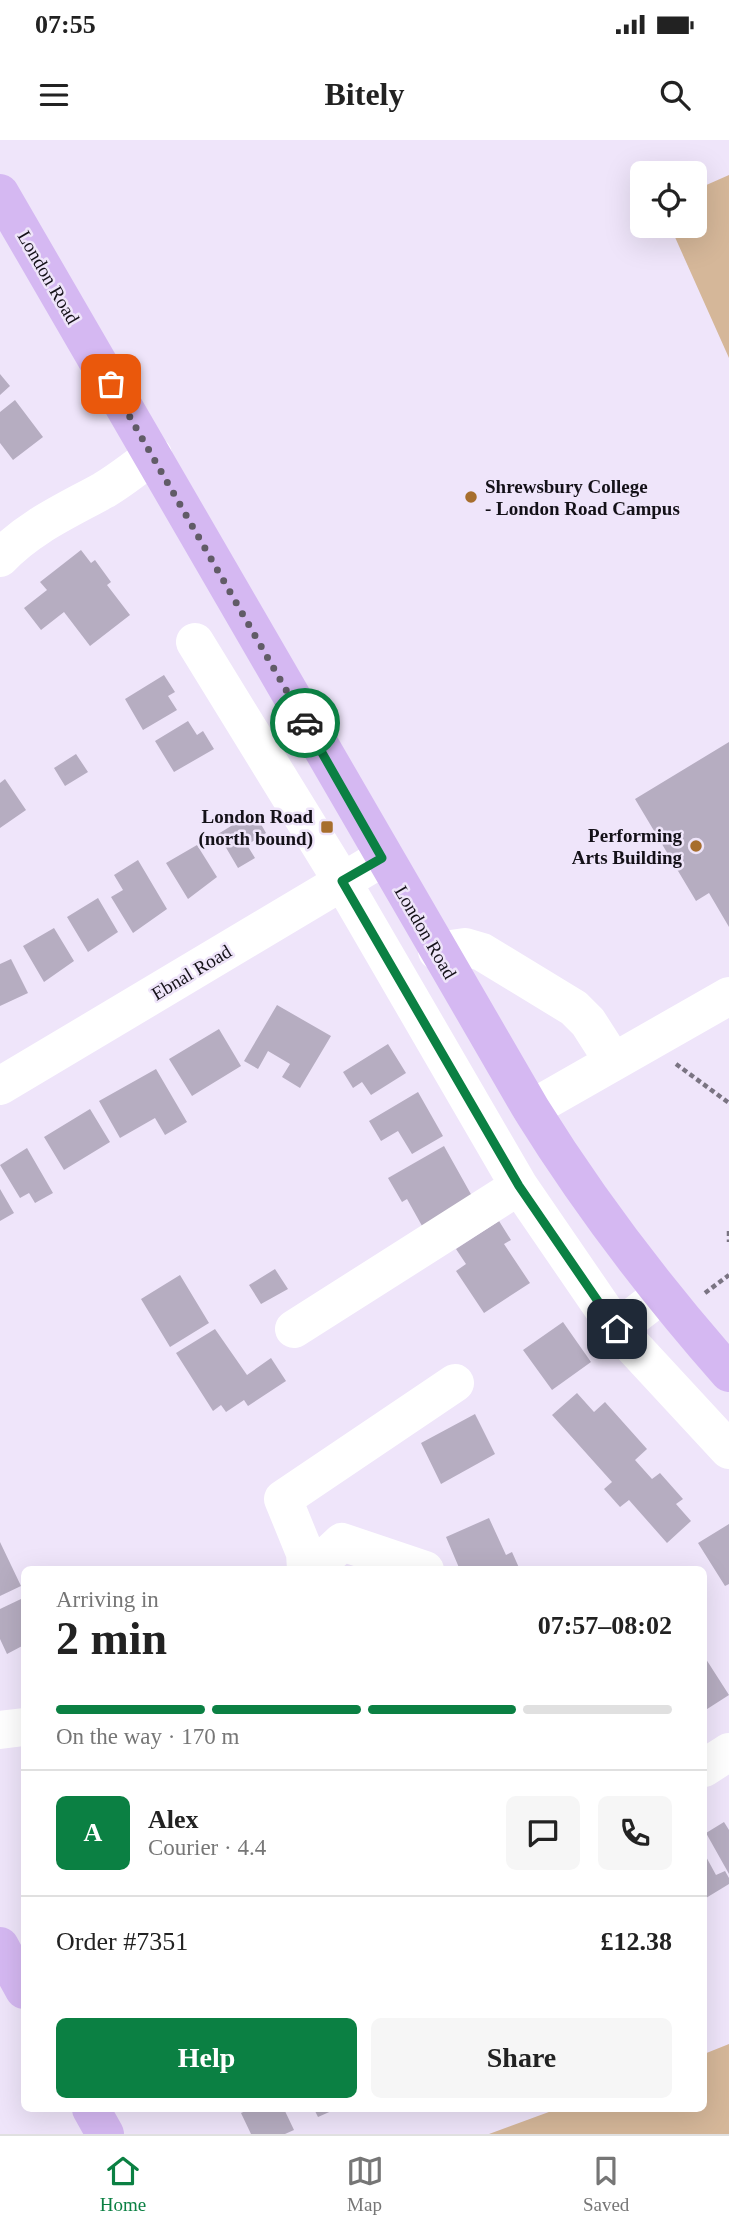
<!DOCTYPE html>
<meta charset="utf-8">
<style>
body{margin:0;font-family:Georgia,serif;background:#f6f6f6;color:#222;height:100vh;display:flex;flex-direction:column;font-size:26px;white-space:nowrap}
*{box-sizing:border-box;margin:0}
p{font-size:23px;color:#767676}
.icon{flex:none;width:38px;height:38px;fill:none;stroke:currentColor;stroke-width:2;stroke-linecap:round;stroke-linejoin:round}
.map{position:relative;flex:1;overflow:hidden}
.sheet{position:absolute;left:21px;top:1426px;width:686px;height:546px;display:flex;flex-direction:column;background:#fff;border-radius:10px;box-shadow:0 7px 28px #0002}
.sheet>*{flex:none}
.buttons{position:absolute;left:630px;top:21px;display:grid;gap:14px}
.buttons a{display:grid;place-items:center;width:77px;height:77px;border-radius:10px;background:#fff;box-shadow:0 7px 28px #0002;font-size:35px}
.pin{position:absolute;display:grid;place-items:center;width:60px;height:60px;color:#fff;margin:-30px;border-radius:14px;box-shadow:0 4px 10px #0006}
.courier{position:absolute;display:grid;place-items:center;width:70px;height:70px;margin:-35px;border:5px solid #0b8043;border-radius:50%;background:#fff;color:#222;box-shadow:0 2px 9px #0007}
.head em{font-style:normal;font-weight:600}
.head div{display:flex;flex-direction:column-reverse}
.head{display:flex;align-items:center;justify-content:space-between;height:119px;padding:0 35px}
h1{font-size:46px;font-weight:600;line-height:52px}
.bar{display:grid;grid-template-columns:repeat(4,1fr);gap:10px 7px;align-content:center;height:84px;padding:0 35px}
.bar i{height:9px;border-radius:5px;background:#e0e0e0}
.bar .active{background:#0b8043}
.bar p{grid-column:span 4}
.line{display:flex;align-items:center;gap:18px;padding:0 35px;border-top:2px solid #e0e0e0}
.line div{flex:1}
.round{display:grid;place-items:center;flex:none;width:74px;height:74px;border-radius:10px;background:#f6f6f6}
.action{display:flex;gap:14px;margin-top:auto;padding:14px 35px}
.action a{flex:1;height:80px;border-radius:10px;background:#0b8043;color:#fff;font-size:28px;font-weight:600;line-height:80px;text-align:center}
.action a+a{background:#f6f6f6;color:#222}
.status{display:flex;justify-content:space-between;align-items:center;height:49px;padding:0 35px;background:#fff;direction:ltr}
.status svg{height:19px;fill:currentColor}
header{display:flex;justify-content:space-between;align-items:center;height:91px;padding:0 35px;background:#fff;font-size:32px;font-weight:600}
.tab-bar{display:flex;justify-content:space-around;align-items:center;height:98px;border-top:2px solid #e0e0e0;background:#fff;font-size:19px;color:#767676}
.tab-bar a{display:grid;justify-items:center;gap:4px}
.tab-bar .active{color:#0b8043}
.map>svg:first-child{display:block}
.green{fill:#d5b799}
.building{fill:#b6adc1}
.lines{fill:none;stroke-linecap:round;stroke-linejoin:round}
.path{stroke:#7a7482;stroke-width:4.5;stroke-dasharray:5 3.5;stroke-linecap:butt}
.minor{stroke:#fff;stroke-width:38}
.major{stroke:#d5b8f2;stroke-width:38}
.done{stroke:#615b67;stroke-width:7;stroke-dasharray:0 12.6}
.route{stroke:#0b8043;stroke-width:9}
.poi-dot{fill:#a76e2d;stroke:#efe5fa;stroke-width:2.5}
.labels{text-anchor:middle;stroke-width:5;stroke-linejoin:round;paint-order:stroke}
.street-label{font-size:19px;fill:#141118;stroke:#efe5fa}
.poi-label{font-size:19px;font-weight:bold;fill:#141118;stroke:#efe5fa;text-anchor:end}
</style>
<div class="status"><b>07:55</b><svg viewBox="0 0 49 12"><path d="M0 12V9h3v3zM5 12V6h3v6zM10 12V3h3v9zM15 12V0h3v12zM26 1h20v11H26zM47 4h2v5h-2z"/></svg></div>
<header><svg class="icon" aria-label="menu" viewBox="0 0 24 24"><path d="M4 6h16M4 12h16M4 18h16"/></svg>Bitely<svg class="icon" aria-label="search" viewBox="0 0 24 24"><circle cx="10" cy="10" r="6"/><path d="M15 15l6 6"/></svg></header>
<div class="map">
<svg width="729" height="1994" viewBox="0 0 729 1994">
<rect width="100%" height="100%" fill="#efe5fa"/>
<path class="green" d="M729,35V218L670,86H695V50Z
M729,1904V1994H489L557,1969H704V1914Z"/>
<path class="building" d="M0,234L10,246L0,255Z
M15,260L43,297L13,320L0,303V272Z
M81,410L91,423L95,420L111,442L107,445L130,475L90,506L64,472L41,490L24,468L47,450L40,442Z
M164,535L175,552L168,556L177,570L143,590L125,559Z
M188,581L197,595L203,591L214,609L174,632L155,601Z
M729,602V787L709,753L696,761L635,659Z
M76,614L88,632L65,646L54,628Z
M5,639L26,670L0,688V643Z
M254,672L266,693L247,705L255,718L238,728L218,694Z
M197,705L217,737L188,759L166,723Z
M138,720L167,769L133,793L111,757L123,750L114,735Z
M98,758L118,792L88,812L67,777Z
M54,788L74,821L44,842L23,806Z
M11,819L28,853L0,866V824Z
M277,865L331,896L300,948L282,937L290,924L268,911L258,929L244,921Z
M219,889L241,926L192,956L169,919Z
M388,904L406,933L371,955L362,942L353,948L343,932Z
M156,929L187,982L165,995L155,978L120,998L99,961Z
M418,952L443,996L412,1014L398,991L381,1001L369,981Z
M90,969L110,1002L64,1030L44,997Z
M444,1006L477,1065L426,1093L407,1059L402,1062L388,1038Z
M27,1008L53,1053L35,1063L29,1053L20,1058L0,1025Z
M0,1049L14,1073L0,1081Z
M499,1081L511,1100L504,1104L530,1143L484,1173L456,1131L466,1124L456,1109Z
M275,1129L288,1149L261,1164L249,1145Z
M180,1135L209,1183L170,1207L141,1159Z
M563,1182L591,1222L552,1250L523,1210Z
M215,1189L247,1235L271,1218L286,1241L248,1266L244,1260L226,1272L221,1265L213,1271L176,1213Z
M577,1253L594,1272L605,1262L647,1309L635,1320L652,1339L660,1333L683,1359L676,1364L691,1381L667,1403L629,1360L620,1367L604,1349L612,1342L552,1275Z
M475,1274L495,1314L441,1344L421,1303Z
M489,1378L506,1415L512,1412L520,1430H460L446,1397Z
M729,1384V1444L725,1446L698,1403Z
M0,1402L21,1446L0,1456Z
M21,1459L24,1466V1505L7,1514L0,1499V1469Z
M704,1516L729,1555L704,1571Z
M724,1682L729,1690V1734L706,1693Z
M704,1713L716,1735L725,1731L729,1738V1744L706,1758Z
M250,1969H284L294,1990L285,1994H251L241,1973Z
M314,1969H336L318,1977Z"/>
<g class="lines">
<path class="path" d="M676,924L729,963
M729,1091V1102
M705,1153L729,1135"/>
<path class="minor" d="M0,418C29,387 68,370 104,350C121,340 137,327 153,315
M195,502L342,741L519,1046L617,1189L729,1310
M437,811L465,807L482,812L574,868L588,882L613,921
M0,946L382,718
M531,969L729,856
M294,1189L519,1046
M617,1189L661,1155
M306,1430L305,1413L283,1359L455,1243
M312,1430L342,1402L425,1430
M0,1590L24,1587
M704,1628L729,1612"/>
<path class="major" d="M0,53L531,969C590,1064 655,1149 729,1233
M0,1806L24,1850
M91,1969L105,1994"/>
</g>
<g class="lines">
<path class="done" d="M111,244L305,583"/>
<path class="route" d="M305,583L382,718L342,741L519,1046L617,1189"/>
</g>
<g class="poi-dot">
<circle cx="471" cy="357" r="7"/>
<rect x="320" y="680" width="14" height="14" rx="3.5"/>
<circle cx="696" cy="706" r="7"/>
</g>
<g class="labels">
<g class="street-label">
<text transform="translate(49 137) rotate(60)" y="7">London Road</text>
<text transform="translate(426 792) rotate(60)" y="7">London Road</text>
<text transform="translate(191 832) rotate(-31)" y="7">Ebnal Road</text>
</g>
<g class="poi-label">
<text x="485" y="353" text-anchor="start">Shrewsbury College<tspan x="485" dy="22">- London Road Campus</tspan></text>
<text x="313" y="683">London Road<tspan x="313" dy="22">(north bound)</tspan></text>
<text x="682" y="702">Performing<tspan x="682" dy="22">Arts Building</tspan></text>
</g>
</g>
</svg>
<div class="buttons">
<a><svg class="icon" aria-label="locate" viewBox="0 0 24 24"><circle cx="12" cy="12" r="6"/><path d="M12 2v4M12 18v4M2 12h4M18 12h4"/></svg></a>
</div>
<div class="pin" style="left:111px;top:244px;background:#ea580c"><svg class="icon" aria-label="bag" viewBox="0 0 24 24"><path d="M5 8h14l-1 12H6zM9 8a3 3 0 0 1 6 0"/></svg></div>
<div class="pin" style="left:617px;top:1189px;background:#1f2937"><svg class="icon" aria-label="home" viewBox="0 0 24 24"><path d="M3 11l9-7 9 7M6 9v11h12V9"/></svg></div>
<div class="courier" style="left:305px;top:583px"><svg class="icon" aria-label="car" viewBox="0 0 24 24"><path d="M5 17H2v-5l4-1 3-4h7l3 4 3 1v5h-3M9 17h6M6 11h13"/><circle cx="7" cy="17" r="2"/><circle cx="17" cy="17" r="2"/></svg></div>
<section class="sheet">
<div class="head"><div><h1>2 min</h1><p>Arriving in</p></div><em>07:57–08:02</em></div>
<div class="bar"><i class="active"></i><i class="active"></i><i class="active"></i><i></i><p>On the way · 170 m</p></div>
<div class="line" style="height:126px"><b class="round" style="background:#0b8043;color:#fff">A</b><div><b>Alex</b><p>Courier · 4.4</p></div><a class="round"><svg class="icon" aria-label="chat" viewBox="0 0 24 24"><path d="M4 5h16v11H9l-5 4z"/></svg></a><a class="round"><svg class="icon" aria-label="phone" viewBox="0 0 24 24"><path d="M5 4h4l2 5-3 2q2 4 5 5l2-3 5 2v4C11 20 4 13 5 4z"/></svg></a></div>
<div class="line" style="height:91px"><div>Order #7351</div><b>£12.38</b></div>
<div class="action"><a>Help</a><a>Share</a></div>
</section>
</div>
<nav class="tab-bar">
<a class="active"><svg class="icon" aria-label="home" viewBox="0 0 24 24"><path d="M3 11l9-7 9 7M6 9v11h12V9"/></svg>Home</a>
<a><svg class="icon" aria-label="map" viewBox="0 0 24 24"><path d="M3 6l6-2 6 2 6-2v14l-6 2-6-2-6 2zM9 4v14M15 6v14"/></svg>Map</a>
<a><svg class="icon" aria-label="saved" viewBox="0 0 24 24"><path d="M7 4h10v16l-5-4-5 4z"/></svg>Saved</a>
</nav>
